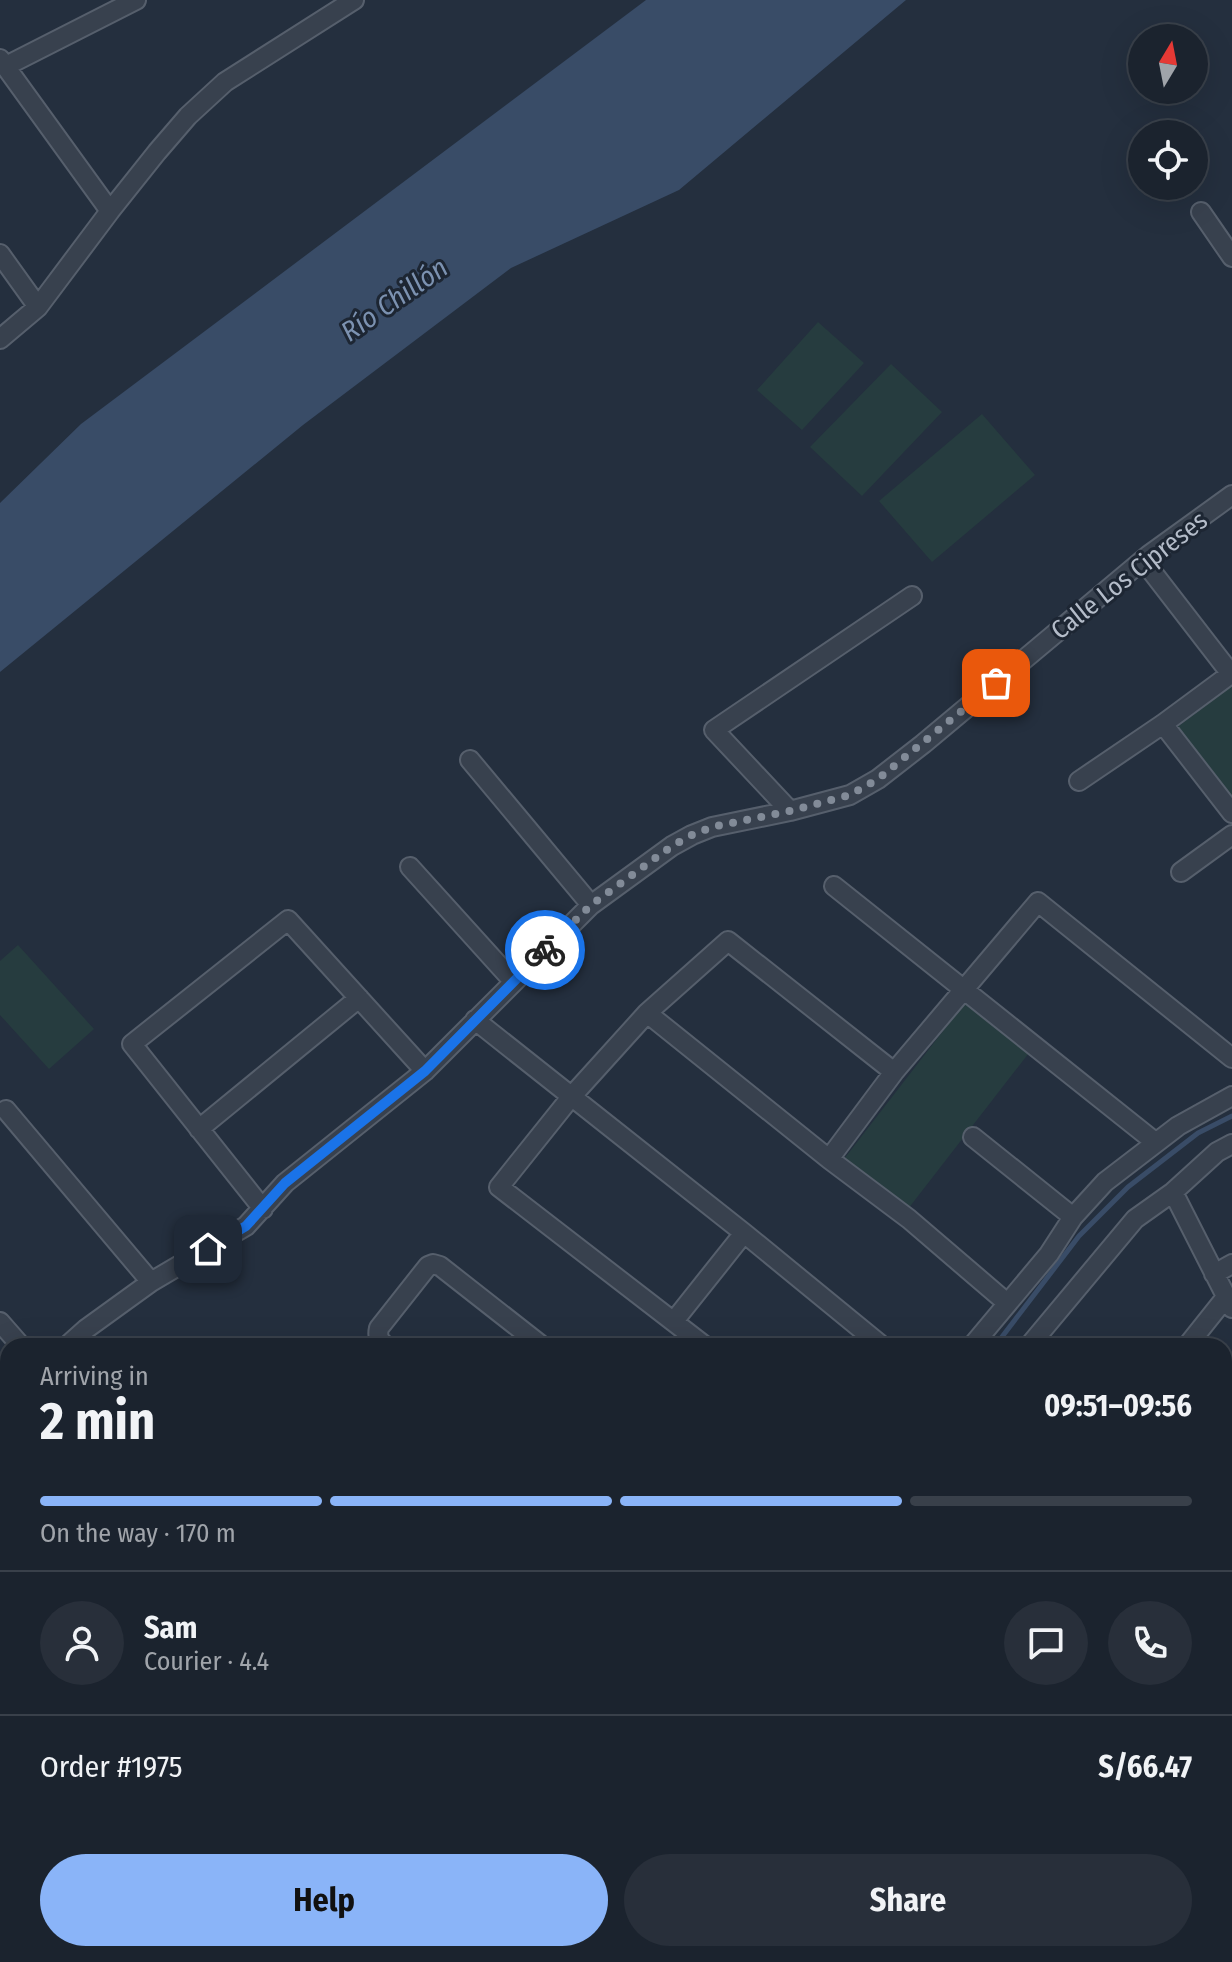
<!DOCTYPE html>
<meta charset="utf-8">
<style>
body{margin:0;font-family:"Fira Sans Condensed",sans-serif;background:#282f3a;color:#f1f3f6;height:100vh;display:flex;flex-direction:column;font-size:30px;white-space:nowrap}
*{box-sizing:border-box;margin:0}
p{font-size:26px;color:#a0a4aa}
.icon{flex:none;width:44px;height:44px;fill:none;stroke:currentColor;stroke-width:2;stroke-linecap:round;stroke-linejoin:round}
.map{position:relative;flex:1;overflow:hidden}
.drawer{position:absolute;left:0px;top:1338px;width:1232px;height:624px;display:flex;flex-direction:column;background:#1b232e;border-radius:24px 24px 0 0;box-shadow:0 8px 32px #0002,0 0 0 2px #39404a}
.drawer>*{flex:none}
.needle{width:52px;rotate:10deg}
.tools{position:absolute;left:1128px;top:24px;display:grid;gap:16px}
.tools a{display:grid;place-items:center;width:80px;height:80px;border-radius:50%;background:#1b232e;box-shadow:0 8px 32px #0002,0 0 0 2px #39404a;font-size:40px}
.pin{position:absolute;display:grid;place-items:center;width:68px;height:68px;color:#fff;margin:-34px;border-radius:16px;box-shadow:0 4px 12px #0006}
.courier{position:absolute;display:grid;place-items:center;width:80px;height:80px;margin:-40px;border:6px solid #1a73e8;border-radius:50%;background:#fff;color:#222;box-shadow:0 2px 10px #0007}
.overview em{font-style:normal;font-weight:700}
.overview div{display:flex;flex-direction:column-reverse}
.overview{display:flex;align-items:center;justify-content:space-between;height:136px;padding:0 40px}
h1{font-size:52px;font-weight:700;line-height:60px}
.bar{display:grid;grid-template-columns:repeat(4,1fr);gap:12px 8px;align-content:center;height:96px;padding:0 40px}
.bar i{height:10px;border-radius:6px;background:#39404a}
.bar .current{background:#8ab4f8}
.bar p{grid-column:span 4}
.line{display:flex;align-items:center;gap:20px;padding:0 40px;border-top:2px solid #39404a}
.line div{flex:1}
.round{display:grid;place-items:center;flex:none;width:84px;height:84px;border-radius:42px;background:#282f3a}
.action{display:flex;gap:16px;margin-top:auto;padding:16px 40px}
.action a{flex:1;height:92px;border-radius:48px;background:#8ab4f8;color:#111;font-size:32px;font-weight:700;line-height:92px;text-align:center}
.action a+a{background:#282f3a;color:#f1f3f6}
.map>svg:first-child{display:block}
.green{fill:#263c3f}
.water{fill:#394c67}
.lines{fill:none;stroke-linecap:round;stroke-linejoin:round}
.stream{stroke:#394c67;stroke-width:5}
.lane-casing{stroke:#565f6c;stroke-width:13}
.street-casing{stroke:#565f6c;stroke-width:22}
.lane{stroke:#38414e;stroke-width:9}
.street{stroke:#38414e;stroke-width:18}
.done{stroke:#828b98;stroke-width:8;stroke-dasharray:0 14.4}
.route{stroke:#1a73e8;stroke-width:10}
.labels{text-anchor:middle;stroke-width:6;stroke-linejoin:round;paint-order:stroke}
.street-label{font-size:26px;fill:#b4bcc9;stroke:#1d2633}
.water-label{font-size:28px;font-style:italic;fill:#7c92b1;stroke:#1d2633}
</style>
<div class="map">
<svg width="1232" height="1962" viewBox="0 0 1232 1962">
<rect width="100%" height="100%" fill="#242f3e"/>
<path class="green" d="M818,322L864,363L802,430L757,390Z
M891,364L942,412L862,496L810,447Z
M982,414L1035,475L932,562L879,501Z
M1232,686V800L1176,728Z
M18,945L94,1029L49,1069L0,1015V961Z
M967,1000L1032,1049L908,1209L844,1159Z"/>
<path class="water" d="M646,0H906L679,190L511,268L303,425L0,672V503L81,424Z"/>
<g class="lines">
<path class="stream" d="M995,1346L1079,1236L1128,1187L1198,1133L1232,1116
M337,1962L346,1954"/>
<g class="lane-casing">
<path id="lane" d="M0,1448L8,1441
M0,1486L8,1478
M0,1531L8,1524"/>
</g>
<g class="street-casing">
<path id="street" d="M0,59L110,211
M6,66L136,0
M1201,212L1232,257
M0,254L38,307
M0,339L38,307L110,211L157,152L188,116L225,82L354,0
M1143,560L1231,674
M1163,724L1232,813
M470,760L591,905
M1079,781L1163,724L1232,673
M790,811L714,730L912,596
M410,867L513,981
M1181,872L1232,835
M834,886L1155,1142
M647,1013L829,1159L909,1219L1007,1303
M475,1020L744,1233L882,1346
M6,1110L151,1282
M199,1129L359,998
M973,1137L1073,1217
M829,1159L894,1072L1038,902L1232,1058
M1173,1192L1232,1308
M263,1209L132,1044L288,920L425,1071
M1214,1274L1232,1264
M674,1321L744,1233
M0,1322L21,1346
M67,1346L86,1329L151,1282L246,1226L285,1183L425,1071L591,905L672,846L692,835L712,827L790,811L850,795L878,779L923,744L1149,555L1232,495
M386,1346C379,1341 377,1337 379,1328L428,1266L433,1264L440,1266L542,1346
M705,1346L499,1187L571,1097L647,1013L728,941L894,1072
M972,1346L1049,1254L1073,1217L1105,1182L1178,1126L1232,1096
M1029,1346L1135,1219L1173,1192L1217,1152L1232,1144
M1187,1346L1226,1297
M0,1406L8,1398
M1224,1541L1232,1555
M0,1569L8,1562
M1224,1633L1232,1624
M0,1718L8,1726
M1224,1824L1232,1816
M574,1954L580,1962
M869,1954V1962
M154,1959L159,1954
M746,1962V1954
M897,1962L905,1954
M1088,1962L1096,1954"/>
</g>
<use href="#lane" class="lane"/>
<use href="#street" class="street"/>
</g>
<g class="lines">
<path class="done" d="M545,950L591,905L672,846L692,835L712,827L790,811L850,795L878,779L996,683"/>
<path class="route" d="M208,1249L246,1226L285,1183L425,1071L545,950"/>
</g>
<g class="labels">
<g class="street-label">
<text transform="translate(1129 575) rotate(-38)" y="9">Calle Los Cipreses</text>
</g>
<g class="water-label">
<text transform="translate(394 299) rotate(-35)" y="10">Río Chillón</text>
</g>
</g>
</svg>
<div class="tools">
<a><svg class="needle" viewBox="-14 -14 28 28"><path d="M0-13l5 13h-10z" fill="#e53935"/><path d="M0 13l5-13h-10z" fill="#a0a4aa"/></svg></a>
<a><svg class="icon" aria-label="locate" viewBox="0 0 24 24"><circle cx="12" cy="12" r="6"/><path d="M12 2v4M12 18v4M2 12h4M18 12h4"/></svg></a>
</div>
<div class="pin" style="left:996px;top:683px;background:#ea580c"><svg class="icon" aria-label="bag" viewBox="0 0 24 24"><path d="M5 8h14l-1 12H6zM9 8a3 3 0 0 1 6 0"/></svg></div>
<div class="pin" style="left:208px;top:1249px;background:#1f2937"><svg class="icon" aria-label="home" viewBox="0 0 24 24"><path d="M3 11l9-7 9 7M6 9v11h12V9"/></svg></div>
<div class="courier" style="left:545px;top:950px"><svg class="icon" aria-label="bike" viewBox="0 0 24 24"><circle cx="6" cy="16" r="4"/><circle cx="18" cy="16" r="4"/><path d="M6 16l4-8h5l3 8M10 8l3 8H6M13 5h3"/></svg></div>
<section class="drawer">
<div class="overview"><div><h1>2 min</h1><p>Arriving in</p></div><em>09:51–09:56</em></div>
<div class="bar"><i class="current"></i><i class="current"></i><i class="current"></i><i></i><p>On the way · 170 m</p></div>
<div class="line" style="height:144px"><a class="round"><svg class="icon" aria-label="person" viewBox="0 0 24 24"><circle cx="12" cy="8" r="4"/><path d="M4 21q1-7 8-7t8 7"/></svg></a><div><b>Sam</b><p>Courier · 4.4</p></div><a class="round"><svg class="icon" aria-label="chat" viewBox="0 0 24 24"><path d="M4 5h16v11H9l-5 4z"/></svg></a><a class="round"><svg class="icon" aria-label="phone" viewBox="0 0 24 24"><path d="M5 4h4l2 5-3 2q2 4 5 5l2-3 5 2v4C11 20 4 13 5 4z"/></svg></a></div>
<div class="line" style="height:104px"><div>Order #1975</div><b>S/66.47</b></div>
<div class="action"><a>Help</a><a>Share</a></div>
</section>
</div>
